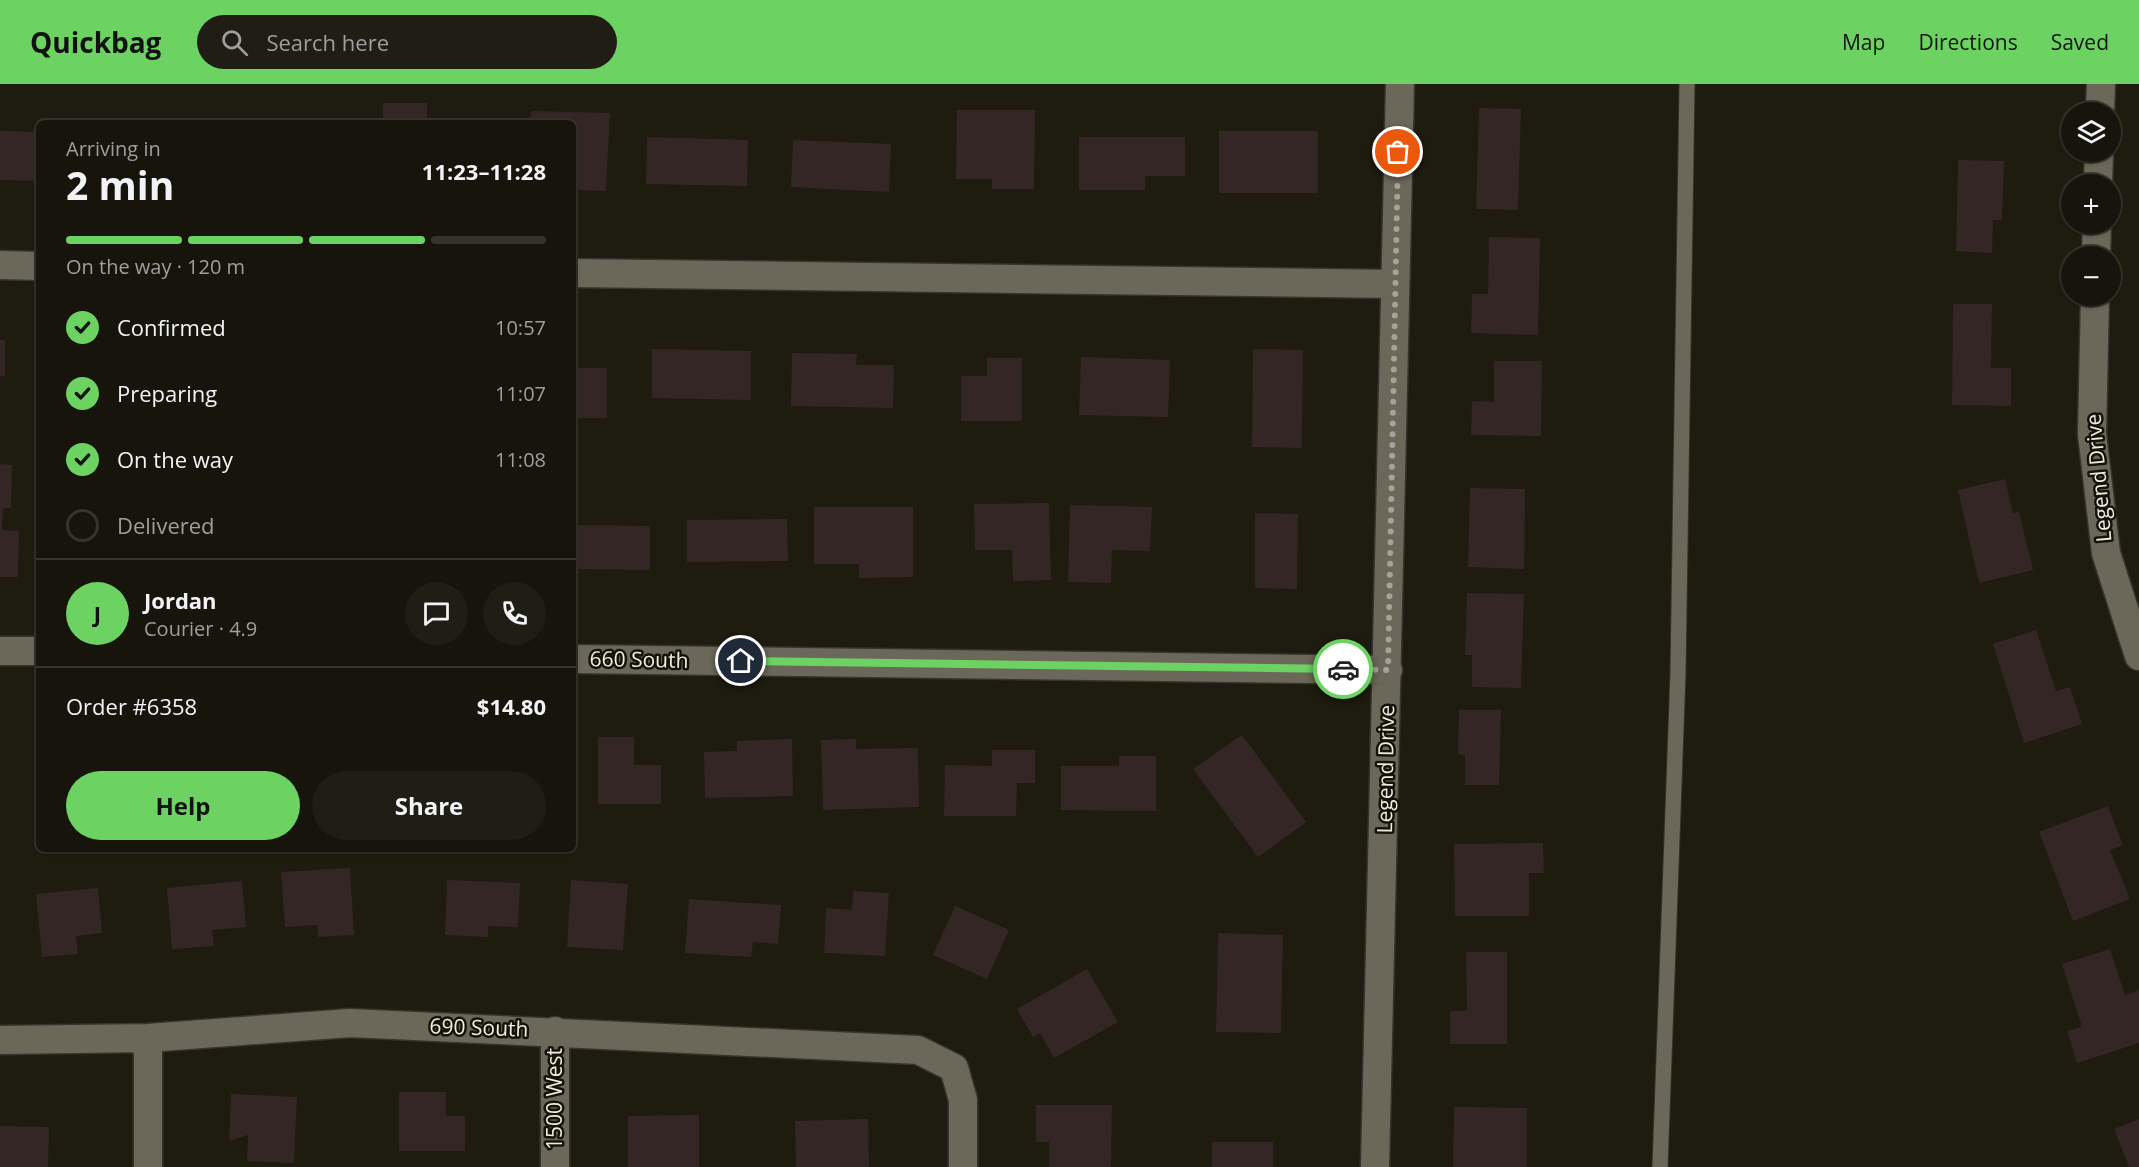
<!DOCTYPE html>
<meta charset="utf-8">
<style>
body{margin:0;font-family:"Open Sans",sans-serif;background:#1f1d14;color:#f1f3f6;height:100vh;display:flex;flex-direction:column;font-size:22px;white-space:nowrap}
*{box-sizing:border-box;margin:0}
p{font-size:20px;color:#9e9e9d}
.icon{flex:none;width:33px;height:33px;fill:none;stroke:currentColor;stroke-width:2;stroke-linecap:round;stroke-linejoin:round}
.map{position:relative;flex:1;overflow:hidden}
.drawer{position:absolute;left:36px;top:36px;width:540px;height:732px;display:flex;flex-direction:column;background:#16140b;border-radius:9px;box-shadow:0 2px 4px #0004,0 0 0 2px #35332c}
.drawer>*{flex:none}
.controls{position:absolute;left:2061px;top:18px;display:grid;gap:12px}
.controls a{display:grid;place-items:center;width:60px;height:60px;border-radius:50%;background:#16140b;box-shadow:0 2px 4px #0004,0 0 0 2px #35332c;font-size:30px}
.pin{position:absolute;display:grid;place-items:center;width:51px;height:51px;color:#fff;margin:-26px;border:3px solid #fff;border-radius:50%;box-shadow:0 2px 6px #0007}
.courier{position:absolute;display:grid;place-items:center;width:60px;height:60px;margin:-30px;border:4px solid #6cd362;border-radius:50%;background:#fff;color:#222;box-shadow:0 2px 8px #0007}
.head em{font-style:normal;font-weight:700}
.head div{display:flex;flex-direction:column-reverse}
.head{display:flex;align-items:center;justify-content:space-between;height:102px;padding:0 30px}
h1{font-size:39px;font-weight:700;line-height:45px}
.bar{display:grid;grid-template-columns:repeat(4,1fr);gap:9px 6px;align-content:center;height:72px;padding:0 30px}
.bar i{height:8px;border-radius:4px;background:#35332c}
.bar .selected{background:#6cd362}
.bar p{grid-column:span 4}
.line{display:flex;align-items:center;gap:15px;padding:0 30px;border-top:2px solid #35332c}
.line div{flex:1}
.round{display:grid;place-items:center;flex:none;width:63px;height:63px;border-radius:32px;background:#1f1d14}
ol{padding:0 30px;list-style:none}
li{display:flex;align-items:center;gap:18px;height:66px}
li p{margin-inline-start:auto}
li .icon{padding:6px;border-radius:50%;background:#6cd362;color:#111;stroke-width:4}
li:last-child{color:#9e9e9d}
li i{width:33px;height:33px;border:3px solid #35332c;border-radius:50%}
.primary-button{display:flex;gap:12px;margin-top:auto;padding:12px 30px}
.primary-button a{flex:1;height:69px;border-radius:36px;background:#6cd362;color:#111;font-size:24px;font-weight:700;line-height:69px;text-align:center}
.primary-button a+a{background:#1f1d14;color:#f1f3f6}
header{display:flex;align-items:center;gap:36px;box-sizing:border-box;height:84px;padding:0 30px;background:#6cd362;color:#111}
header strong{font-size:28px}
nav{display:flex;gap:33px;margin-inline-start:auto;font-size:21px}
.search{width:420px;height:54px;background:#1f1d14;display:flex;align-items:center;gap:15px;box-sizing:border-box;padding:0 21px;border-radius:33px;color:#9e9e9d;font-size:22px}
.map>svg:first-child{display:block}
.building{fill:#352626}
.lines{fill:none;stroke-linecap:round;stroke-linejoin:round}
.service-casing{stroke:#36342e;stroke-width:17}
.minor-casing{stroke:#36342e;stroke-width:31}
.service{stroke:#6b6859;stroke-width:15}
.minor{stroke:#6b6859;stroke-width:28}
.done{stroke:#a5a399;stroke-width:6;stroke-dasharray:0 10.8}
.route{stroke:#6cd362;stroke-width:8}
.labels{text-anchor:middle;stroke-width:5;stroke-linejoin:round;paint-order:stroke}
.street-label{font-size:21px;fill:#eeece4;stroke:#151207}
</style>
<header>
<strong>Quickbag</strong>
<div class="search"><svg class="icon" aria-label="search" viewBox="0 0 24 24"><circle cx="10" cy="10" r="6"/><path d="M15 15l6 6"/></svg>Search here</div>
<nav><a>Map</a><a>Directions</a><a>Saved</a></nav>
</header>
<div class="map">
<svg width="2139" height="1083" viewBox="0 0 2139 1083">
<rect width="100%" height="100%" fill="#1e1b0f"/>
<path class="building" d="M383,19H427V39H383Z
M1479,24L1521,25L1518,126L1476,125Z
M957,26H1035L1034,105H992V95H956Z
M531,27L610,29L606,107L573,106V39H530Z
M0,47L39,48V97L0,96Z
M1219,47H1318V109H1219Z
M647,53L748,56L747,102L646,100Z
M1079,53H1185V92H1145V106H1079Z
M793,56L891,60L889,108L791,103Z
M1958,76L2004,77L2002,136H1993L1992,169L1956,167Z
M1489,153L1540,154L1538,251L1471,249L1472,210H1488Z
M1953,220H1992L1991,284H2011V322L1952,321Z
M0,256H5V292H0Z
M652,265L751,267V316L652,314Z
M1253,265L1303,266L1302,364L1252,363Z
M792,269L857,270L856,281H894L893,324L791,322Z
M1081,273L1170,276L1168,333L1079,331Z
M987,274H1022V337H961V292H987Z
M1494,277H1542L1541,352L1471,351L1472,317L1494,318Z
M573,284H607V334H573Z
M0,380L12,381L11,424H3L2,446L19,447L18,493H0Z
M2005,395L2013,429L2019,428L2033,486L1979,499L1958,406Z
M1470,404L1525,405L1524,485L1468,483Z
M1049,419L1051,496L1013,497L1012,466H975L974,420Z
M1070,421L1152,423L1150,467L1112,466L1111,499L1068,498Z
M814,423H913V493L859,494V480H814Z
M1255,429L1298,430L1297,505L1255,504Z
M787,435L788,477L687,478V436Z
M573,441L650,442V486L573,485Z
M1467,509L1524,510L1521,604L1472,603V571H1465Z
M2036,546L2056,607L2070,603L2082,640L2024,659L1993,560Z
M1459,626H1501L1499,701H1465V671L1458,670Z
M1242,651L1306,738L1258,773L1193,685Z
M598,653H634V681H661V720H598Z
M792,655L793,712L705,714L704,668L737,667V657Z
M856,655V665L918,664L919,723L823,726L821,656Z
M992,666H1035V699H1017L1016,732H944L945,681L992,682Z
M1119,672H1156V727L1061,726V682H1119Z
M2108,722L2123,761L2110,766L2130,815L2073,837L2039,748Z
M1543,759L1544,789H1529V832H1455L1454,760Z
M350,784L354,851L318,853L317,841L285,843L281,788Z
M447,796L520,799L518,843L488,842V853L445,851Z
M571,796L628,800L623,866L567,863Z
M242,797L246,843L212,846L214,862L172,865L167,804Z
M98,804L102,849L76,852L78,870L42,873L36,810Z
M853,807L889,809L885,872L824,869L826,824L852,826Z
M689,815L781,821L778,860L753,858L751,873L685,869Z
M955,822L1009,846L987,895L933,871Z
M1218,849L1283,851L1281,949L1216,948Z
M2110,865L2125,911L2139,906V959L2077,979L2067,947L2082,943L2062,880Z
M1466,868H1507V960H1450V927H1467Z
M1087,885L1118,938L1054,974L1040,949L1033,953L1017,925Z
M399,1008H446V1032H465V1067H399Z
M231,1010L297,1013L294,1079L247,1077L248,1051L229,1057Z
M1036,1021H1112L1111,1083H1049V1058H1036Z
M1454,1023L1527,1024V1083H1453Z
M699,1031V1083H628V1032Z
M868,1035L869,1083H796L795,1037Z
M2139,1035V1083H2129L2114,1045Z
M0,1042L49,1043L48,1083H0Z
M1212,1058H1273V1083H1212Z"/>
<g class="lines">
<g class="service-casing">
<path id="service" d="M1660,1083L1678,589L1687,0"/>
</g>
<g class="minor-casing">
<path id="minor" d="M2100,28L2101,0
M2098,100L2099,68
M2096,172L2097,140
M0,181L39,182
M573,189L1394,200
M2095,212L2092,350L2106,469L2139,572
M0,567H39
M573,575L1388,586
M148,954V1083
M0,956L148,954L350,939L918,966L954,984L963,1016V1083
M555,1083V947
M1375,1083L1400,0"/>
</g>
<use href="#service" class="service"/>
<use href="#minor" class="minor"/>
</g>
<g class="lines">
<path class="done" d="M1343,585L1388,586L1398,68"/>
<path class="route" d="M741,577L1343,585"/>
</g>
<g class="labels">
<g class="street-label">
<text transform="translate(2099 394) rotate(-95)" y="7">Legend Drive</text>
<text transform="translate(639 576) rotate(1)" y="7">660 South</text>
<text transform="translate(1386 685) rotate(-89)" y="7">Legend Drive</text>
<text transform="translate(479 944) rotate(2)" y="7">690 South</text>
<text transform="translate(555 1015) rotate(-90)" y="7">1500 West</text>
</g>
</g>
</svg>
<div class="controls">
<a><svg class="icon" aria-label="layers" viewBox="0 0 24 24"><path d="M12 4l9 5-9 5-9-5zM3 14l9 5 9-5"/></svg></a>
<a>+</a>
<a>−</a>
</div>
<div class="pin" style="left:1398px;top:68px;background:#ea580c"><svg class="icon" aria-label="bag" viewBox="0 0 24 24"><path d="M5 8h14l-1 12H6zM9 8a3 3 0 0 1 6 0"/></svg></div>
<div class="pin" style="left:741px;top:577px;background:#1f2937"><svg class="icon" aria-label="home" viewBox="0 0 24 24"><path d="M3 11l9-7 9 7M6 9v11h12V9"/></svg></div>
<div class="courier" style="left:1343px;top:585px"><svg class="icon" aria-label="car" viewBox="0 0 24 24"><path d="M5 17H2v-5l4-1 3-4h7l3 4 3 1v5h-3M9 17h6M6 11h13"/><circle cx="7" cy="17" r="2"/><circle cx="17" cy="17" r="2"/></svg></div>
<section class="drawer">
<div class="head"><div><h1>2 min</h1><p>Arriving in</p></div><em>11:23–11:28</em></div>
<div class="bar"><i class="selected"></i><i class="selected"></i><i class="selected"></i><i></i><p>On the way · 120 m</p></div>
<ol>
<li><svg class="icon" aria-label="check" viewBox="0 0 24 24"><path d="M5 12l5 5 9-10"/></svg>Confirmed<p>10:57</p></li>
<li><svg class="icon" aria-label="check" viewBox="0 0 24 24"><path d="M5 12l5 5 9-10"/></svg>Preparing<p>11:07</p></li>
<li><svg class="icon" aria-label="check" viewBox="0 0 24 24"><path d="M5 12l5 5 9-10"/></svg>On the way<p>11:08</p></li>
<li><i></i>Delivered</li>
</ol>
<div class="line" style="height:108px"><b class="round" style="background:#6cd362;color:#111">J</b><div><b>Jordan</b><p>Courier · 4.9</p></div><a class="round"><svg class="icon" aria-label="chat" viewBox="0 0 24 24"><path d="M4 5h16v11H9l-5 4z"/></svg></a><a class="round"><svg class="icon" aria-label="phone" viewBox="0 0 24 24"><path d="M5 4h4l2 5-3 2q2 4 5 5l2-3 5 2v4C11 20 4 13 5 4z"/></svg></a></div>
<div class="line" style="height:78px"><div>Order #6358</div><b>$14.80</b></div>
<div class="primary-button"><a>Help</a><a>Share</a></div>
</section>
</div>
